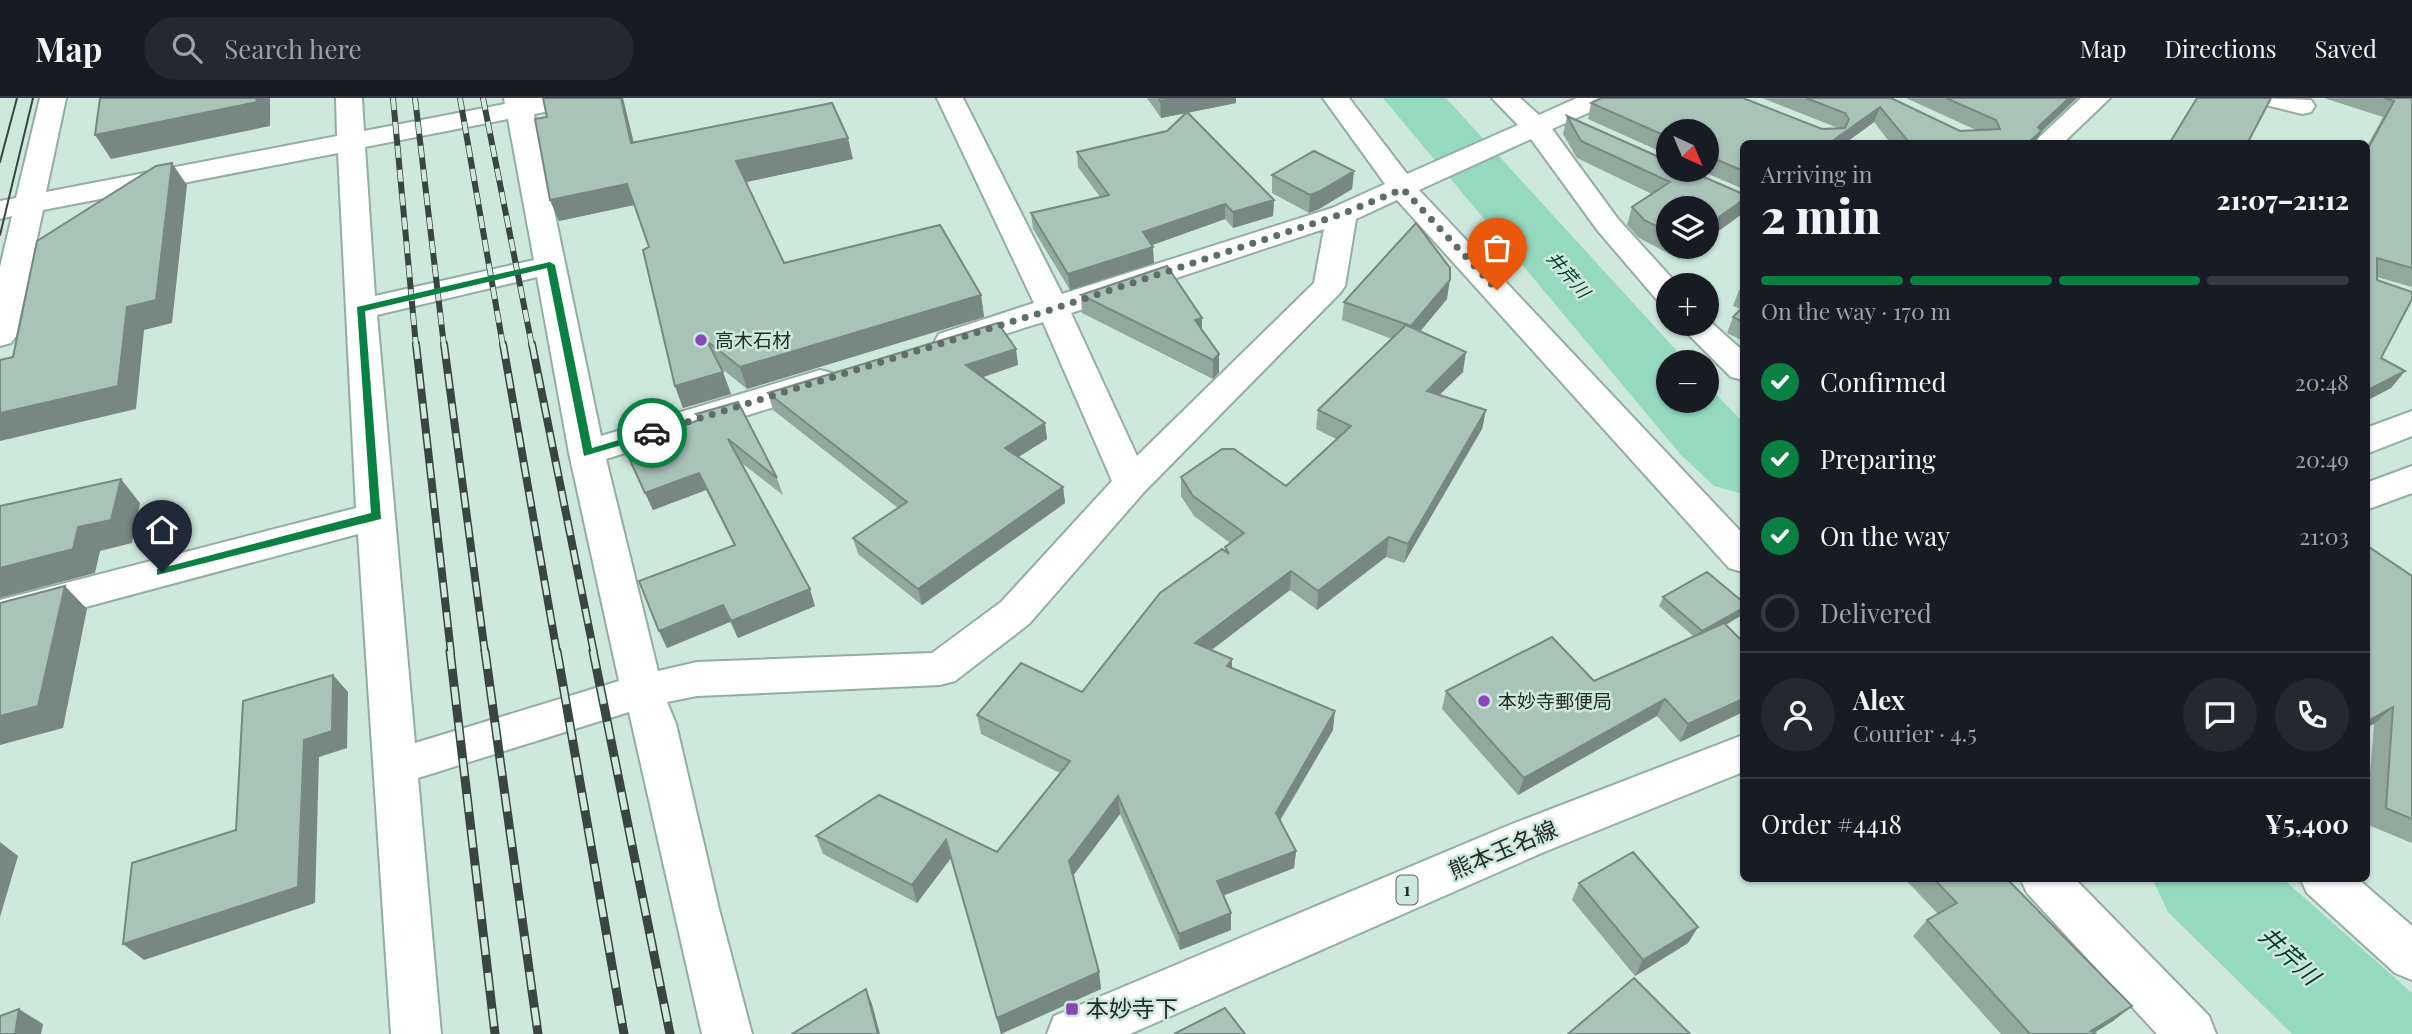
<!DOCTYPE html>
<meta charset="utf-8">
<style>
body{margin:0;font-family:"Playfair Display","Noto Sans JP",serif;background:#242831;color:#f1f3f6;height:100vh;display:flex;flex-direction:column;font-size:26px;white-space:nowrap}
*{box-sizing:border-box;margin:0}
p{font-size:23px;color:#9ea1a6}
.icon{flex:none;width:38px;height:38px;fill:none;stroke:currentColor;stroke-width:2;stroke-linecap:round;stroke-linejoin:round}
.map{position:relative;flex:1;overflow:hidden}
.side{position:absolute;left:1740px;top:42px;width:630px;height:742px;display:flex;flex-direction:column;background:#171b24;border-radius:10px;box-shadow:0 2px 5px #0004}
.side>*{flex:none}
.needle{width:46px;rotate:136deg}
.buttons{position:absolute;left:1656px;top:21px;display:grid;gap:14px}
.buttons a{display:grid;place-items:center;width:63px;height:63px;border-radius:50%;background:#171b24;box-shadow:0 2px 5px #0004;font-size:35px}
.pin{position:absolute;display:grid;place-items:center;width:60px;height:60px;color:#fff;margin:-72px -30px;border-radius:50% 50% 50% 0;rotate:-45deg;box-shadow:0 0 7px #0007}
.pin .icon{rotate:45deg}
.courier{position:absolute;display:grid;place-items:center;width:70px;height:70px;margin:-35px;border:5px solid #0b8043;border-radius:50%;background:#fff;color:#222;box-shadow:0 2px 9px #0007}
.headline em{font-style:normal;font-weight:800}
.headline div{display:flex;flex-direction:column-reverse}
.headline{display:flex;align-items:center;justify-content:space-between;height:119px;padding:0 21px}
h1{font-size:46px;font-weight:800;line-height:52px}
.bar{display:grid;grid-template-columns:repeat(4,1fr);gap:10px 7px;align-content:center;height:84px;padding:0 21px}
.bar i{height:9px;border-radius:5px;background:#363941}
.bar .selected{background:#0b8043}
.bar p{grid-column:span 4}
.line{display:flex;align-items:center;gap:18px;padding:0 21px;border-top:2px solid #363941}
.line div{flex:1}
.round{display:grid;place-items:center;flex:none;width:74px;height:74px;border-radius:37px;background:#242831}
ol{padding:0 21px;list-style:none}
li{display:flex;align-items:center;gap:21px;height:77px}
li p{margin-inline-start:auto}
li .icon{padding:7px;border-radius:50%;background:#0b8043;color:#fff;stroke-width:4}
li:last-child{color:#9ea1a6}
li i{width:38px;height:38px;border:4px solid #363941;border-radius:50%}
header{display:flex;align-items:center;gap:42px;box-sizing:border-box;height:98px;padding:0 35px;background:#171b24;border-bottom:2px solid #363941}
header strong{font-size:33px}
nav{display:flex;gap:38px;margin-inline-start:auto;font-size:24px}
.search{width:490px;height:63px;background:#242831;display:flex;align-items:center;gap:18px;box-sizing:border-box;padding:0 24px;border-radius:38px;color:#9ea1a6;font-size:26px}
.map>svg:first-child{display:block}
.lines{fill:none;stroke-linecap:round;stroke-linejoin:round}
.river{fill:#95d9c0;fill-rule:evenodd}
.minor-casing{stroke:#94ada3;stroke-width:4}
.major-casing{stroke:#94ada3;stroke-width:4}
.minor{fill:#fff;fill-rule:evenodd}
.major{fill:#fff;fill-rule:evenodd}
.tram{stroke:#384540;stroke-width:2}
.rail-far2-casing{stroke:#384540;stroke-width:6}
.rail-far1-casing{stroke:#384540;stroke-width:8}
.rail-casing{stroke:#384540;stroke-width:9}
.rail-far2{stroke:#cee8dd;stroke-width:4.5;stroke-dasharray:12;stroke-linecap:butt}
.rail-far1{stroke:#cee8dd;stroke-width:5;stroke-dasharray:15;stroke-linecap:butt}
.rail{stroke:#cee8dd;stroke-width:6;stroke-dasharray:18;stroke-linecap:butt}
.wall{fill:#92a89f}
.shaded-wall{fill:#778882}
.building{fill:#aac3b9;stroke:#778882;stroke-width:2}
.route{fill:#0b8043}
.done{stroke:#5e6e67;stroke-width:7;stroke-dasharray:0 12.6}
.poi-dot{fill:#8946b9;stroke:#cee8dd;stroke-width:2.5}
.labels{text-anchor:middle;stroke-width:5;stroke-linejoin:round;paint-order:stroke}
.far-water-label{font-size:18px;font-style:italic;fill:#003b2b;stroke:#cee8dd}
.shield{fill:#cee8dd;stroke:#56645e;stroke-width:2}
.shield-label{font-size:18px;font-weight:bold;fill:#222c28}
.poi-label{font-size:19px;fill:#222c28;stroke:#cee8dd;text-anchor:start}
.near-street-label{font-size:23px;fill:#222c28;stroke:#cee8dd}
.near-poi-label{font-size:23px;fill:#222c28;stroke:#cee8dd;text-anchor:start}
.near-water-label{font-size:24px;font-style:italic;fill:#003b2b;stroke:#cee8dd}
</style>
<header>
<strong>Map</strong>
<div class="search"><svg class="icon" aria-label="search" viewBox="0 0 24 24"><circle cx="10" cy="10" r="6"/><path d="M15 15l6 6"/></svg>Search here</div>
<nav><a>Map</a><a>Directions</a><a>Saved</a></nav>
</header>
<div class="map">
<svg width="2412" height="936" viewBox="0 0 2412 936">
<rect width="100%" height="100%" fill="#cee8dd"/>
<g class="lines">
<path class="river" d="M1383,0H1446L1687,264H1668V303H1706V286L1743,324V396L1714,388L1681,357Z
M2152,780H2282L2412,895V936H2292L2168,814Z"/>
<g class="minor-casing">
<path id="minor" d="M40,0H66L46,94L337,38L336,0H362L364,33L505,6L504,0H590L586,6L534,16L601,338L820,272L832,275L837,283L832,291L606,361L658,573L697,564L932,555L1001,504L1112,383L1043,224L951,253L939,250L935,243L939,236L1034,205L937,0H963L1062,196L1332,110L1385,86L1323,0H1349L1407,76L1518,27L1492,0H1520L1539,17L1577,0H1612L1608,6L1552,31L1618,121L1678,187H1668V204L1657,202L1598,133L1531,41L1419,92L1743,436V474L1729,470L1397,102L1356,121L1345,188L1340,195L1144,394L1029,526L955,583L940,587L697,598L667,604L676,626L719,811L752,936H702L629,614L418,680L441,936H391L358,436L0,532V502L356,410L338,55L43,112L16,238L11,245L0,248V169L12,118L0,121V103L16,100ZM508,21L534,162L375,198L365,49ZM1324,131L1314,185L1137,358L1071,215ZM537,179L569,355L619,583L415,645L377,217Z
M2081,0H2110L2062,46H2032Z
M2258,0L2311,2L2315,8L2311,14L2302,16L2262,6Z
M1706,220L1743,253V282L1731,279L1678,226H1706Z
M2412,368V395L2366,412V385Z
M2300,780H2357L2412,828V882L2395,875L2307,795Z"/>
</g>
<g class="major-casing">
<path id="major" d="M2412,313V338L2366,356V330Z
M1743,637V674L1544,754L1130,936H1047L1054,918L1512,726Z
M2020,780H2074L2209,918L2216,936H2157L2027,795Z"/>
</g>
<use href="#minor" class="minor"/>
<use href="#major" class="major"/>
<path class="tram" d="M0,64L17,0
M0,137L33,0"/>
<g class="rail-far2-casing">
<path id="rail-far2" d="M393,0L416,248
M415,0L444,248
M460,0L503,248
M483,0L532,248"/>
</g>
<g class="rail-far1-casing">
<path id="rail-far1" d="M416,246L451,555
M444,246L485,555
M503,246L557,555
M532,246L594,555"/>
</g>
<g class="rail-casing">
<path id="rail" d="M450,553L495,936
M485,553L538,936
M557,553L624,936
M593,553L670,936"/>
</g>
<use href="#rail-far2" class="rail-far2"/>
<use href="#rail-far1" class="rail-far1"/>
<use href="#rail" class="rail"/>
</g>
<path class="wall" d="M1147,0H1236V5L1187,15L1274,102L1273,118L1233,130L1225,121L1152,147L1154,165L1070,192L1033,131L1031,115L1100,99L1078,69L1077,54L1167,33L1185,15L1161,20Z
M1762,0H1891L1960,33L1976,32L1906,0H2077L2041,34L2035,46H1891L1874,24L1844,46H1743V91L1699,72H1706V33H1668V57L1588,21L1591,5L1822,31L1838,30Z
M2324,0H2412V189L2377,179L2381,260L2405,273L2391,290L2366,303V50L2383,19Z
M1567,18L1742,116L1706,142V110H1668V149H1696L1679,161L1639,140L1627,127L1632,109L1652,96L1577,60L1563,36Z
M634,44L853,61L746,84L784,165L981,197L984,219L747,291L721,270L731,296L683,310L675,288L649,149L634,107L559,123L550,102Z
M1354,73L1352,91L1319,111L1309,115L1272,95V77Z
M1743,188V243L1727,235L1733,219L1741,211L1733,208L1739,192Z
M1081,197L1202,220V231L1219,274L1213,281L1082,215Z
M1447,201L1420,233L1463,274L1439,297L1486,312L1482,331L1404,465L1386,459L1317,512L1290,492L1211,552L1232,570L1333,632L1280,723L1296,753L1294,770L1223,798L1231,815V832L1180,852L1120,716L1073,778L1099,874L1101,891L1001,936L951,760L917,805L823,756L816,738L997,754L1060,675L981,636L977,617L1082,594L1225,452V449L1230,445L1194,418L1181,398V379L1286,388L1336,341L1316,331L1318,312L1392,241L1342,222L1344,204Z
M1016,251L1018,267L982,279L1045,325L1047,341L1018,359L1063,389L1065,405L922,507L858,456L853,440L898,410L773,312L768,295Z
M696,316L777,380L783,397L739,363L815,508L738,540L730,524L667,550L659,533L734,447L706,392L653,412L624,349L699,322Z
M2412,478V745L2366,726L2374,626Z
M1663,499L1743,504L1742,517L1726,527L1743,544V614L1680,644L1657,618L1518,697L1442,611L1446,593L1594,583L1693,538L1659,508Z
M1904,780H2006L2132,908L2113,923L2094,935L2096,936H2001L1913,838L1927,822L1938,816Z
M1579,785L1698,829L1688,845L1635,878L1572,802Z"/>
<path class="shaded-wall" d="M256,0H270V28L111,61L95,37Z
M621,0H623L639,66L631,45Z
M1174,0H1236V5L1161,20L1160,3Z
M2069,0H2077L2041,34L2035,46H2027L2038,29Z
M1880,9L1874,24L1844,46H1828Z
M848,40L853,61L742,85L736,63Z
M172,65L187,87L172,225L144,232L136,311L0,343V315L127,209Z
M1354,73L1352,91L1319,111L1309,115L1310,97Z
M627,86L634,107L559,123L550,102Z
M1274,102L1273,118L1233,130V114Z
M1743,102L1742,116L1706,142V128Z
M1225,106V121L1144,150L1143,134Z
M1153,149L1154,165L1070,192L1068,176Z
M1683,149H1696L1679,161Z
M1450,182L1447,201L1409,247L1411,228Z
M981,197L984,219L747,291L740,269Z
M1202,220V239L1195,222Z
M1016,251L1018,267L969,284L966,267Z
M1466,254L1463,274L1424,312L1427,293Z
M1219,256V274L1213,281V262Z
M2405,273L2391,290L2366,303V293Z
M723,274L731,296L683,310L675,288Z
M1486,312L1482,331L1404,465L1408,446Z
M1045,325L1047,341L1007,366L1005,350Z
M699,375L706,392L653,412L645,395Z
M121,381L140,405L132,445L100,453L95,475L0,500V470L78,429Z
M1063,389L1065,405L922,507L918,491Z
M1389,439L1386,459L1317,512L1318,493Z
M1291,473L1290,492L1196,564L1195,545Z
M65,488L87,511L63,630L0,647V618Z
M810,491L815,508L738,540L731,523Z
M723,507L730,524L667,550L659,533Z
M1743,510L1742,517L1698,543L1702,533Z
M1232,561V580L1227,568Z
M333,577L348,594L347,650L319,659L315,805L144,862L123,846L298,789L304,642Z
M1665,601L1657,618L1518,697L1524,680Z
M1743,601V614L1680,644L1688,626Z
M2393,609L2374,626L2366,630V624Z
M1335,613L1333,632L1274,732L1276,715Z
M1118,698L1120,716L1071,780L1069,763Z
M946,742L951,760L917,805L912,787Z
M0,744L18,758L0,819Z
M1296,753L1294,770L1216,800L1217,783Z
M1231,815V832L1180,852L1179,836Z
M1698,829L1688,845L1635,878L1643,862Z
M1099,874L1101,891L1001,936L997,920Z
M866,891L872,906L880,936H878Z
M2132,908L2113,923L2092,936L2091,933Z
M19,911L43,926L41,936H15Z"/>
<path class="building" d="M100,0H256L257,4L95,37Z
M543,0H621L631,45L832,5L848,40L736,63L784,165L940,127L981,197L740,269L707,243L723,274L675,288L643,152L649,149L627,86L550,102L535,21L547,19Z
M1159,0H1174L1160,3Z
M1601,0H1743L1822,31L1845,30L1849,21L1845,15L1806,0H1891L1960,33L2000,31L1996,22L1946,0H2069L2038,29L2041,33L2027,46H1905L1908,43L1880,9L1828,46H1743V73L1706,57V33H1668V39L1591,5Z
M2197,0H2271L2247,46H2169Z
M2384,0H2412V170L2377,160V182L2412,194V201L2381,260L2405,273L2366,293V54L2394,3Z
M1187,14L1274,102L1233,114L1225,106L1143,134L1153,149L1068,176L1031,115L1109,97L1077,54L1167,33Z
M1567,18L1668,63V72H1688L1743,96V102L1706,128V110H1668V134L1644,122L1632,109L1670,84L1581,43Z
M1314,53L1354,73L1320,93L1310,97L1272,77Z
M172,65L156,202L127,209L118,288L0,315V262L13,259L37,143L156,68Z
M1416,125L1450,170V182L1411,228L1344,204Z
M1167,168L1202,220L1195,222L1219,256L1213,262L1081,197Z
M1743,209V224L1733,219Z
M998,225L1016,251L966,267L1045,325L1005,350L1063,389L918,491L853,440L907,404L768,295Z
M1406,227L1466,254L1427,293L1486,312L1408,446L1389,439L1318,493L1291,473L1195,545L1232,561L1227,568L1335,613L1276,715L1296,753L1217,783L1231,815L1179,836L1118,698L1069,763L1099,874L997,920L946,742L912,787L816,738L879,697L997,754L1070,663L977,617L1021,565L1082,594L1160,495L1222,451L1229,456L1225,449L1244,435L1193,398L1181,379L1222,351H1234L1286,388L1351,328L1318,312Z
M738,304L777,380L728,341L810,491L731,523L723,507L659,533L639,483L735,447L699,375L645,395L624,349L702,321L696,316Z
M121,381L111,422L78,429L73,451L0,470V408Z
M2366,447L2412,478V721L2386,710L2393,609L2366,624Z
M1707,474L1743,504V510L1702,533L1663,499Z
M65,488L38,608L0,618V505Z
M1724,525L1743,544V601L1688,626L1665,601L1524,680L1446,593L1552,539L1594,583Z
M333,577L332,633L304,642L298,789L123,846L132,765L236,732L243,603Z
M1633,754L1698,829L1643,862L1579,785Z
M1933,780H2006L2132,908L2091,933L2096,936H2030L1927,822L1957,805Z
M1634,880L1690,936H1568Z
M866,891L878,936H792Z
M1225,910L1245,936H1174Z
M19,911L15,936H0V918Z"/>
<path class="route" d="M550,164L555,167L592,350L652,332L657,335L656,337L584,358L547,170L365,213L381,421L157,477V471L162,470L371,415L357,209Z"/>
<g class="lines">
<path class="done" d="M652,335L1053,211L1342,116L1403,91L1497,192"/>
</g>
<g class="poi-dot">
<circle cx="701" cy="242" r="7"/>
<circle cx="1484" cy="603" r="7"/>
<rect x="1065" y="904" width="14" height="14" rx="3.5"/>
</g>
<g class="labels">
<g class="far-water-label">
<text transform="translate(1568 177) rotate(49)" y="6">井芹川</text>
</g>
<rect class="shield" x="1396.5" y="777.5" width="21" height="29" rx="5"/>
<g class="shield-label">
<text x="1407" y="798">1</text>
</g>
<g class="poi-label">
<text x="715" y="249">高木石材</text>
<text x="1498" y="610">本妙寺郵便局</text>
</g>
<g class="near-street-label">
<text transform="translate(1503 752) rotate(-23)" y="8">熊本玉名線</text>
</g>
<g class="near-poi-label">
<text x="1086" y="919">本妙寺下</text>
</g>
<g class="near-water-label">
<text transform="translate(2289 858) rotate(43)" y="8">井芹川</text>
</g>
</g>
</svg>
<div class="buttons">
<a><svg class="needle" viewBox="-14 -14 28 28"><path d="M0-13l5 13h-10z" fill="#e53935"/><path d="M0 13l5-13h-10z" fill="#9ea1a6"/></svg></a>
<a><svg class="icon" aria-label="layers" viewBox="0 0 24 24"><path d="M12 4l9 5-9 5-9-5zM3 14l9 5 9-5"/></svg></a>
<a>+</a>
<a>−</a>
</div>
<div class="pin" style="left:1497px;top:192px;background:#ea580c"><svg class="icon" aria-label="bag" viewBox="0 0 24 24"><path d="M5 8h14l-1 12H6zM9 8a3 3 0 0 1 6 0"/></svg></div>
<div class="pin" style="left:162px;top:474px;background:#1f2937"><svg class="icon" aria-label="home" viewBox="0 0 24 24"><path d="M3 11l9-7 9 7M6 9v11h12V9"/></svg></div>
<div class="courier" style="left:652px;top:335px"><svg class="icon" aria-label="car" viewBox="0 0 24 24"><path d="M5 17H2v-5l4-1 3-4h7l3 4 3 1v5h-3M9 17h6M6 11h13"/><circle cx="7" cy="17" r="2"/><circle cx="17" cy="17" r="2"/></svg></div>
<section class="side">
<div class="headline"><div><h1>2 min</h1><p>Arriving in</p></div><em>21:07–21:12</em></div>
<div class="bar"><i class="selected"></i><i class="selected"></i><i class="selected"></i><i></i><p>On the way · 170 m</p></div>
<ol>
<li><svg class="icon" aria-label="check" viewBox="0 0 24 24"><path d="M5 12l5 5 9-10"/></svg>Confirmed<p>20:48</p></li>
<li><svg class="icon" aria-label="check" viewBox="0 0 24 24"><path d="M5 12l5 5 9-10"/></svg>Preparing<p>20:49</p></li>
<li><svg class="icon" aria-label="check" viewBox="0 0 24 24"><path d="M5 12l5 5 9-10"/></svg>On the way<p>21:03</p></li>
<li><i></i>Delivered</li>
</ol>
<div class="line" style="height:126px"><a class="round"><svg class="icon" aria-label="person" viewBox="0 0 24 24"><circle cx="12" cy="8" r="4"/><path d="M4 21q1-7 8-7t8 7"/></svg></a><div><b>Alex</b><p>Courier · 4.5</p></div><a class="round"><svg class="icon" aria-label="chat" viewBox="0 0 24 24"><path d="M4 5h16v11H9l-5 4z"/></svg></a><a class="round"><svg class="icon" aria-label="phone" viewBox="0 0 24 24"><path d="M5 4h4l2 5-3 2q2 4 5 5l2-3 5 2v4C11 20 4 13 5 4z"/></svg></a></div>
<div class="line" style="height:91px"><div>Order #4418</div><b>¥5,400</b></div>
</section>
</div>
